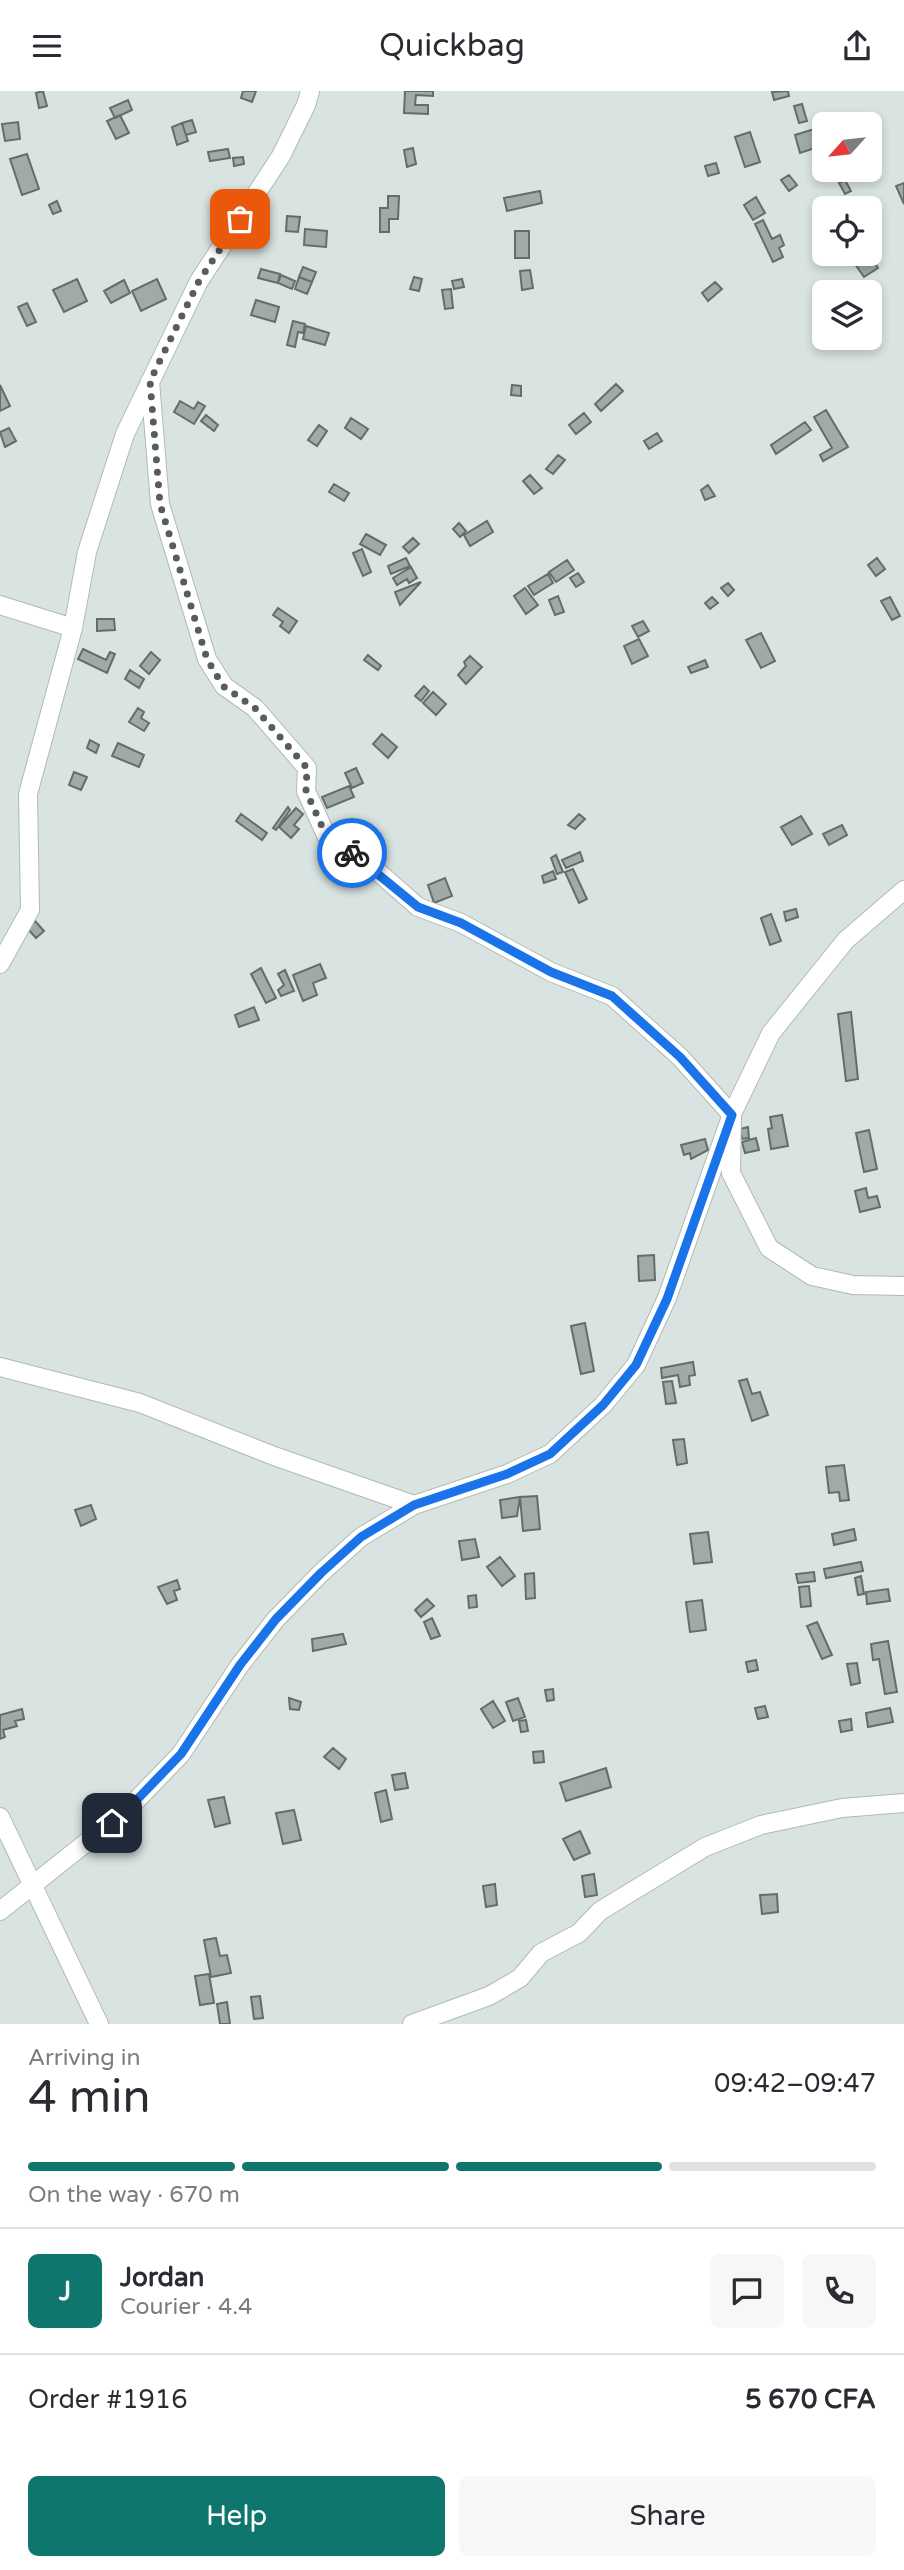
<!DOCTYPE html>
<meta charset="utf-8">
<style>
body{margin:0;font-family:"Varela Round",sans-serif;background:#f7f7f7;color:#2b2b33;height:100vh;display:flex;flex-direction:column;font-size:26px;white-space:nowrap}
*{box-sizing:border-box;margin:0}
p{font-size:23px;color:#7c7c81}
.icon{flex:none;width:38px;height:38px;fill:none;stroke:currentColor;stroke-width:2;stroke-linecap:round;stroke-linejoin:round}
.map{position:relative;height:1933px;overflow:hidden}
.side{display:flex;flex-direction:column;background:#fff;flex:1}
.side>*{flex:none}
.needle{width:46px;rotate:243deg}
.buttons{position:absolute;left:812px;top:21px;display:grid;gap:14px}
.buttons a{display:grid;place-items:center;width:70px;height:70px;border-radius:10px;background:#fff;box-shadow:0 4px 10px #0003;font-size:35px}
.pin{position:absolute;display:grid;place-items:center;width:60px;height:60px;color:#fff;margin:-30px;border-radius:14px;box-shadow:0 4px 10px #0006}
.courier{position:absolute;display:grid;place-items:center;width:70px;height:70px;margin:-35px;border:5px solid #1a73e8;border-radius:50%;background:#fff;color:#222;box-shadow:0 2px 9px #0007}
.headline em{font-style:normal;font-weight:600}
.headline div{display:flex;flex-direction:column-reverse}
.headline{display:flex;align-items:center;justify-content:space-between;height:119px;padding:0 28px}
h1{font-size:46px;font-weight:600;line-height:52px}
.bar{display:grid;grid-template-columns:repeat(4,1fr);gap:10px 7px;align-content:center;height:84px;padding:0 28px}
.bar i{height:9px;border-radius:5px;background:#e1e1e2}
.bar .selected{background:#0f766e}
.bar p{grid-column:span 4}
.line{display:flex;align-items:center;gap:18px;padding:0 28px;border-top:2px solid #e1e1e2}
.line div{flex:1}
.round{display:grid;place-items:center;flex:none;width:74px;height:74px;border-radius:10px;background:#f7f7f7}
.primary-button{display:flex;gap:14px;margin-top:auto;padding:14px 28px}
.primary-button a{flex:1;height:80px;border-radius:10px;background:#0f766e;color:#fff;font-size:28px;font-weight:600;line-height:80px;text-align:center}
.primary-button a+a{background:#f7f7f7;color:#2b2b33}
header{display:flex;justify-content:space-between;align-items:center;height:91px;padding:0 28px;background:#fff;font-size:32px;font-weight:600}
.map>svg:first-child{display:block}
.building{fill:#a0aba9;stroke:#636d6b;stroke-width:2}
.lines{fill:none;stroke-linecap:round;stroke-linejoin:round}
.minor-casing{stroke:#afbab8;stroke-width:20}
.minor{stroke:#fff;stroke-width:18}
.done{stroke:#575d5c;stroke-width:7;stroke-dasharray:0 12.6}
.route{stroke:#1a73e8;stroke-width:9}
</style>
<header><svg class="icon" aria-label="menu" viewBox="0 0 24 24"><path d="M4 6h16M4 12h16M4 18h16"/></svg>Quickbag<svg class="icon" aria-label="share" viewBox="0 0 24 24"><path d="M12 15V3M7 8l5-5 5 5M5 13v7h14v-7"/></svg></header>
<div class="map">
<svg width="904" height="1933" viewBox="0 0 904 1933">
<rect width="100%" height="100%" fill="#d9e4e2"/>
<path class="building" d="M43,0L47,15L39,17L36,2Z
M243,0H256L252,11L241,7Z
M405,0H433V5L416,4L415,14H428V23L404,22Z
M788,0L789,5L774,9L772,1Z
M128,9L132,19L115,27L110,17Z
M802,13L807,30L799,32L794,15Z
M120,24L129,42L116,48L107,30Z
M192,29L196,41L186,44L182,32Z
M18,31L20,48L5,50L2,33Z
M182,32L188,50L177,54L172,36Z
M824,35V54L800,62L795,44Z
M750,41L760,71L745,76L735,46Z
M413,57L416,73L407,76L404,59Z
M228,58L230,67L210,70L208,61Z
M27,63L39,98L22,104L10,68Z
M243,66L244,73L234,75L233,67Z
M716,72L719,82L708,85L705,75Z
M789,84L797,94L789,100L781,89Z
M845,89L851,100L845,103L839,92Z
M904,92V113L896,95Z
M540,100L542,112L507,120L504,107Z
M388,105H399L398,128H389V141H380V117H388Z
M756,106L765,122L753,129L744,114Z
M57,110L61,120L53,123L49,114Z
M287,125L300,126L298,141L286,140Z
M763,129L772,148L780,144L784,154L779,157L783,166L773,171L755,133Z
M305,138L327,140L326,156L304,154Z
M515,140H529V167H515Z
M848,163H860L863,166L869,163L878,177L864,186Z
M303,176L316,181L312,191L299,186Z
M261,178L280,183L278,192L258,187Z
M530,179L533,197L522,199L520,180Z
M281,184L295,190L292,198L278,192Z
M299,186L312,191L307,203L295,198Z
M414,186L422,188L419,200L410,198Z
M77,188L87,210L64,221L53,199Z
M157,188L166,208L141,220L132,200Z
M462,188L464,196L454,198L452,190Z
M124,189L130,202L111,212L104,200Z
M715,191L722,198L708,210L702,202Z
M451,198L453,217L445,218L442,199Z
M256,209L279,216L275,231L251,224Z
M27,212L36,231L27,235L18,216Z
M293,230L305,233L303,242L298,241L295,256L287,254Z
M306,235L329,242L325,254L303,248Z
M616,293L623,300L601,320L595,313Z
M0,294L10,315L0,320Z
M512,294L521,295V305L511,304Z
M180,310L194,318L198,311L205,315L194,333L174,321Z
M826,319L848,356L823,370L820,364L832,357L814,326Z
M584,322L591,331L576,343L569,334Z
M206,324L218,334L214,340L201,330Z
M351,327L368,338L361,348L345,337Z
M805,331L811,339L776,363L771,354Z
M319,334L327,340L317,355L308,349Z
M9,337L16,350L5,356L0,341Z
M657,342L662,350L649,358L644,350Z
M558,364L565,369L553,383L546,378Z
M530,384L542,397L534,403L523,390Z
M334,393L349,402L344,410L329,401Z
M708,394L715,405L705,409L701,399Z
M487,430L493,441L470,455L464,444Z
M459,432L466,440L460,446L453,438Z
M366,443L386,454L380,464L360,453Z
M413,447L419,453L409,462L403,456Z
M362,458L371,481L363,485L353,462Z
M406,467L410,475L391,483L388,475Z
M877,467L885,478L876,485L868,474Z
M567,469L574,479L556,491L549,481Z
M411,476L417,487L409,492L407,488L397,494L393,487Z
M578,482L584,491L576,496L570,487Z
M548,483L553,492L534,504L528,495Z
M421,491L400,514L395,501Z
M728,492L734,499L728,505L721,497Z
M525,497L538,514L526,523L514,505Z
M558,505L564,521L555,524L549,509Z
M712,506L718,512L710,518L705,512Z
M890,506L900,525L892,529L881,510Z
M278,517L297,530L289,542L280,535L283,531L273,524Z
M97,528H114L115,539L97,540Z
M643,530L649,540L638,546L632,535Z
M761,542L775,570L761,577L746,549Z
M639,548L648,565L632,573L624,555Z
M83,558L106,569L110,561L115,563L107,582L78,568Z
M151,561L160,569L149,583L140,575Z
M368,564L381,575L378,579L364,569Z
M470,565L482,576L466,593L458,584L466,575L464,571Z
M705,569L708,576L691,582L688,576Z
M130,579L144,588L139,597L125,588Z
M424,595L429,600L421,610L415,605Z
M433,601L446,613L436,624L423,612Z
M138,617L144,621L141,627L149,632L144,640L129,631Z
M382,643L397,656L388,667L373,653Z
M90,649L99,654L96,662L87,657Z
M118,652L144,664L139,676L112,665Z
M356,677L363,692L352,697L345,682Z
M74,681L87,686L81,699L69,694Z
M349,695L354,706L327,717L322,706Z
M288,716L290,719L276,739L273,737Z
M296,717L303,723L294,734L299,738L291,747L279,736Z
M241,723L267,742L262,749L236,730Z
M579,723L585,728L575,738L568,734Z
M801,725L812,743L792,754L781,736Z
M842,734L847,744L829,754L823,743Z
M580,761L583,770L566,777L562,769Z
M556,764L563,781L557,783L551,767Z
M573,778L587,808L579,812L565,781Z
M553,780L556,788L544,792L542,785Z
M445,787L452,805L434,812L428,794Z
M796,818L798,826L786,830L784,821Z
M771,823L781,850L770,854L761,827Z
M35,830L44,840L36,847L27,837Z
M320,873L326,887L313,892L317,904L303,910L293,884Z
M261,877L276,907L266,912L251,883Z
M285,879L294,900L281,905L278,899L284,894L278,883Z
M254,916L259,929L239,936L235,924Z
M851,921L858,988L846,990L838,923Z
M782,1024L788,1055L771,1058L768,1038L772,1037L770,1026Z
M748,1036L749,1047L742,1048L740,1038Z
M869,1039L877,1078L864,1081L856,1042Z
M756,1047L759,1059L745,1062L742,1051Z
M705,1048L708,1059L691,1068L690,1062L684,1064L681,1054Z
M866,1097L868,1107L877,1105L880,1116L860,1121L855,1100Z
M654,1164L655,1189L639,1190L638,1165Z
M585,1232L594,1280L581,1283L571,1235Z
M693,1271L695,1284L689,1285L690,1294L680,1296L678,1284L662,1287L661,1277Z
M747,1288L752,1303L760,1301L768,1324L752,1330L739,1290Z
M672,1290L676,1312L666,1313L663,1291Z
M684,1348L687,1372L677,1374L673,1349Z
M844,1374L849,1409L840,1410L839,1401L829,1402L826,1376Z
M537,1405L540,1438L523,1440L520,1406Z
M520,1406L517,1425L502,1427L500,1409Z
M91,1414L96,1428L81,1435L75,1419Z
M854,1438L856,1449L834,1454L832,1443Z
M708,1441L712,1471L694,1473L690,1443Z
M475,1448L479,1466L462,1469L459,1450Z
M500,1466L515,1485L502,1495L487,1476Z
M861,1471L863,1480L826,1487L824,1478Z
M814,1481L815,1490L798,1492L796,1483Z
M534,1482L535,1507L526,1508L525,1483Z
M861,1485L864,1503L858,1504L855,1487Z
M177,1489L180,1498L174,1500L177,1509L167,1513L158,1496Z
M809,1495L811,1515L801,1516L799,1496Z
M888,1498L890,1510L867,1513L866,1501Z
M476,1504L477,1516L469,1517L468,1505Z
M427,1508L434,1515L421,1526L415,1519Z
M702,1509L706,1539L690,1541L686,1511Z
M432,1527L440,1545L431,1548L424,1531Z
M817,1531L832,1564L822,1568L807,1535Z
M343,1543L346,1553L313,1560L312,1548Z
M888,1550L897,1601L885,1603L879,1568L873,1569L871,1553Z
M756,1569L758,1579L748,1581L746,1571Z
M857,1572L860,1592L851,1594L847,1573Z
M553,1598L554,1609L547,1610L545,1599Z
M289,1607L301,1611L299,1619L290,1618Z
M518,1607L525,1626L513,1630L506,1611Z
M493,1610L505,1630L493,1637L481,1618Z
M765,1615L768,1626L758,1628L755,1617Z
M890,1617L893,1631L868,1636L866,1622Z
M22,1618L24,1628L15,1630L17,1635L3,1639L5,1646L0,1648V1624Z
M851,1628L852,1639L841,1641L839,1630Z
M526,1629L528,1640L521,1641L519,1630Z
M333,1657L346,1668L339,1678L324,1666Z
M543,1660L544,1671L534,1672L533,1661Z
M606,1677L611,1696L566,1710L560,1692Z
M405,1682L408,1697L395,1699L392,1684Z
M386,1699L392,1728L381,1731L375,1702Z
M224,1706L230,1732L215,1736L208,1709Z
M294,1719L301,1749L283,1753L276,1722Z
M580,1740L590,1762L574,1769L563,1748Z
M594,1783L597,1804L585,1806L582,1785Z
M495,1793L497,1814L486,1816L483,1795Z
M777,1803L778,1821L762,1823L760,1804Z
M216,1847L220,1865L227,1864L231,1882L211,1886L204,1849Z
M209,1883L214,1912L200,1914L195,1885Z
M260,1905L263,1927L254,1928L251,1906Z
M227,1911L230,1933H220L217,1913Z"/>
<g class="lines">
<g class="minor-casing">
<path id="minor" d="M150,290L160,413L207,568L224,595L255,617L307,677L306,700L326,744L376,779L418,816L461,832L551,881L612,905L680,966L732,1024L731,1082L769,1157L812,1185L853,1194L904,1195
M0,514L73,537
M0,873L30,819L28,703L73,537L87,461L125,343L199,190L281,65L306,14L310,0
M0,1276L140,1312L274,1365L414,1414
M0,1726L99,1933
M0,1820L126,1720L181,1663L240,1574L276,1528L321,1482L361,1446L414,1414L507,1383L550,1363L603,1314L636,1274L667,1207L732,1023L771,942L846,849L904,799
M412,1933L489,1905L520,1887L541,1862L579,1842L600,1820L705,1756L761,1734L842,1717L904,1712"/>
</g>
<use href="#minor" class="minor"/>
</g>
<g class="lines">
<path class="done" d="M240,128L199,190L150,290L160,413L207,568L223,595L255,617L307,677L306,700L326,744L352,762"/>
<path class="route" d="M112,1732L126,1720L181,1663L240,1574L276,1528L321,1482L361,1446L414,1414L507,1383L550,1363L603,1314L636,1274L667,1208L732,1024L680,966L612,905L551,881L461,832L418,816L352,762"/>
</g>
</svg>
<div class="buttons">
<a><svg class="needle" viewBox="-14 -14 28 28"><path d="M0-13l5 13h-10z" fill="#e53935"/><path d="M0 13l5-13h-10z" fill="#7c7c81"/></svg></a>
<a><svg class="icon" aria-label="locate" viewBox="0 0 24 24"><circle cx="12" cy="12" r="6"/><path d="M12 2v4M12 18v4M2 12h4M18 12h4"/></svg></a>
<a><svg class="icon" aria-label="layers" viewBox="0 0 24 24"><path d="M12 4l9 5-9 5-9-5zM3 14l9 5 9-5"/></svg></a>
</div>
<div class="pin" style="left:240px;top:128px;background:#ea580c"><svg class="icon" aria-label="bag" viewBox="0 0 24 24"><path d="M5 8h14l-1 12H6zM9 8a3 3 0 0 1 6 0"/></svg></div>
<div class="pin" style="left:112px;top:1732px;background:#1f2937"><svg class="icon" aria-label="home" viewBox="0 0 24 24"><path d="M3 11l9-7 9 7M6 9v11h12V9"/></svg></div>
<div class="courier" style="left:352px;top:762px"><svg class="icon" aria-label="bike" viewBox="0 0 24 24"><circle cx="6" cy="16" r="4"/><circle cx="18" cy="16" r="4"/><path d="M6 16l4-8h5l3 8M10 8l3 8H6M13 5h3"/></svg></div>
</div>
<section class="side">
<div class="headline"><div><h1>4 min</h1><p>Arriving in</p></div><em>09:42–09:47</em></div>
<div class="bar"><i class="selected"></i><i class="selected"></i><i class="selected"></i><i></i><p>On the way · 670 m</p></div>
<div class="line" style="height:126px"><b class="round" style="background:#0f766e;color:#fff">J</b><div><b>Jordan</b><p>Courier · 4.4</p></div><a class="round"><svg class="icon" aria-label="chat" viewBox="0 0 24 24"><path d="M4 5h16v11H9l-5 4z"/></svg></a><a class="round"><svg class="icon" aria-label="phone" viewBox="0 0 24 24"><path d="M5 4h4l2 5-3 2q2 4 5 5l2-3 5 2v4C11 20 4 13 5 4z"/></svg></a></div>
<div class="line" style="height:91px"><div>Order #1916</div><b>5 670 CFA</b></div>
<div class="primary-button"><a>Help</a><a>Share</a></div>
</section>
